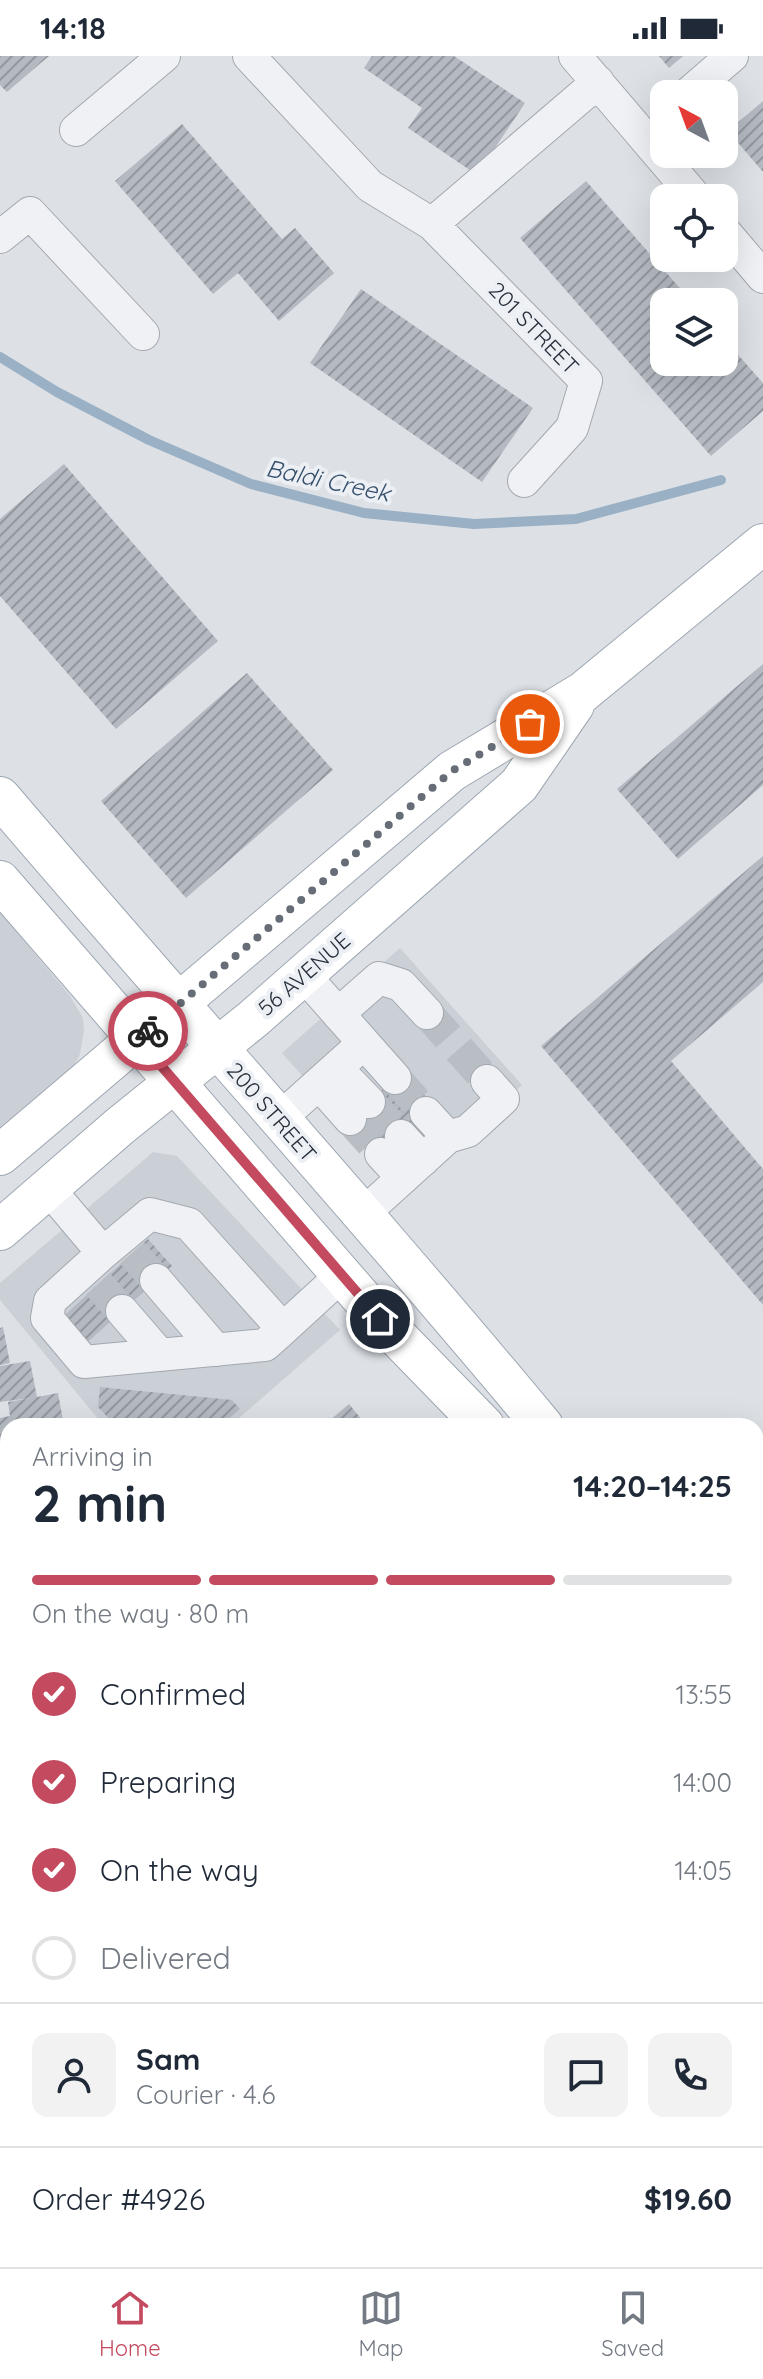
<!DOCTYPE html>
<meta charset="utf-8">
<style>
body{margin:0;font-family:Quicksand,sans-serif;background:#f2f2f3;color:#1f2937;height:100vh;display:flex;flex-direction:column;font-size:30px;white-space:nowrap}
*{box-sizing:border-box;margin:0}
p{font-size:26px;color:#747a83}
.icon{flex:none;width:44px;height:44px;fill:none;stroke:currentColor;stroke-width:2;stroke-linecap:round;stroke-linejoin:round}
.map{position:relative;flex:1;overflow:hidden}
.panel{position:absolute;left:0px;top:1362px;width:764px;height:850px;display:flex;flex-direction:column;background:#fff;border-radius:24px 24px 0 0;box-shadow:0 8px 32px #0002}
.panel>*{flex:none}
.needle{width:52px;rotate:319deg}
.controls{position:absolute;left:650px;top:24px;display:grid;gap:16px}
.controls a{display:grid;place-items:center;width:88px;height:88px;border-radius:16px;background:#fff;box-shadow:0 8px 32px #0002;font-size:40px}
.pin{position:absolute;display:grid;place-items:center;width:68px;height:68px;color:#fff;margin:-34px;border:4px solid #fff;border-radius:50%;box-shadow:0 2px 8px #0007}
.courier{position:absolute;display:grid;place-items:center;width:80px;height:80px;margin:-40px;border:6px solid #c34a5f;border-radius:50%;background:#fff;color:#222;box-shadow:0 2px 10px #0007}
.headline em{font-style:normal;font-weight:700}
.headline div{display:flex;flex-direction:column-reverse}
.headline{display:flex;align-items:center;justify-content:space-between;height:136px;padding:0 32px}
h1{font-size:52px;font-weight:700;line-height:60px}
.bar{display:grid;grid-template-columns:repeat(4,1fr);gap:12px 8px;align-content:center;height:96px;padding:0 32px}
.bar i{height:10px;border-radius:6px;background:#e0e1e3}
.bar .on{background:#c34a5f}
.bar p{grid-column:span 4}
.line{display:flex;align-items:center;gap:20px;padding:0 32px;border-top:2px solid #e0e1e3}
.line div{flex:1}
.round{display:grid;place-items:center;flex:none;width:84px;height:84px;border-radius:16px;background:#f2f2f3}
ol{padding:0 32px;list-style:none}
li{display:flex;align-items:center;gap:24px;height:88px}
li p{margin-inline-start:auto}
li .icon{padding:8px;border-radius:50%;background:#c34a5f;color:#fff;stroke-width:4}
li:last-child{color:#747a83}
li i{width:44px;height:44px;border:4px solid #e0e1e3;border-radius:50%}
.status{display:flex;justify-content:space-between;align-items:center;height:56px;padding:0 40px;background:#fff;direction:ltr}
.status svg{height:22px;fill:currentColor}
.menu{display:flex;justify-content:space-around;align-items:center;height:112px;border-top:2px solid #e0e1e3;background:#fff;font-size:22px;color:#747a83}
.menu a{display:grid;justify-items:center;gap:4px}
.menu .on{color:#c34a5f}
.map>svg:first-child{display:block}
.built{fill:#cbd0d7}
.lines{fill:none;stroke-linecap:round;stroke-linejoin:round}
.stream{stroke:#9ab0c4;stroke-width:10}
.building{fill:url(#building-hatch)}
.minor-tunnel{stroke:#b9bdc4;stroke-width:32;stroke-dasharray:32 16;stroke-linecap:butt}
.minor-casing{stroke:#a3a8af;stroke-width:34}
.major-casing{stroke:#9da6b1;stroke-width:42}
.minor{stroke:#f0f1f5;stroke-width:32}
.major{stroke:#fff;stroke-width:40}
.done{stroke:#676d77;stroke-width:8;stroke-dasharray:0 14.4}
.route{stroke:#c34a5f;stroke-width:10}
.labels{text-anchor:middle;stroke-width:8;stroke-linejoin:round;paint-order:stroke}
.street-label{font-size:22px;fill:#282f3b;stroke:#ecf0f4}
.water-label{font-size:24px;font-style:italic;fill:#354f6c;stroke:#ecf0f4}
</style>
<div class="status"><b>14:18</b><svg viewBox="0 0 49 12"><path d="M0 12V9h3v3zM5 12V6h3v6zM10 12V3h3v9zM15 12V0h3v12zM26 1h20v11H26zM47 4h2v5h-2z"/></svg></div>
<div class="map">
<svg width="763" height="2211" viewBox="0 0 763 2211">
<defs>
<pattern id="building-hatch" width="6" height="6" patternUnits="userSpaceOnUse" patternTransform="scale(2)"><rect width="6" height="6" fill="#b5bac2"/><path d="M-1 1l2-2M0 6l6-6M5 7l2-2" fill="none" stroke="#93989f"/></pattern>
</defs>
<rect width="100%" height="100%" fill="#dde1e6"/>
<path class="built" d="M0,856L70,940L83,962L84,975L80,998L74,1010L0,1078Z
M400,892L522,1029L404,1134L282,997Z
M153,1096L177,1100L340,1274L230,1370H104L0,1244V1227Z"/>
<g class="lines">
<path class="stream" d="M0,301L57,336L149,384L251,428L364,457L474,468L576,463L721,424"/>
</g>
<path class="building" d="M0,0H49L7,36L0,29Z
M372,0H454L525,47L477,119L408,72L422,52L364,12Z
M659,0H683L669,12Z
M763,45V116L728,75Z
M182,68L282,183L295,172L334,217L279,265L238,217L213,238L115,125Z
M586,125L692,246H664V306H724V283L763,327V355L711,400L520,182Z
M361,233L533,352L482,426L310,307Z
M64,408L218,585L116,673L0,540V463Z
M763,608V729L678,803L617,733Z
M247,617L333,714L186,842L101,745Z
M763,800V926L671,1005L763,1113V1249L541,990Z
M403,1015L434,1050L378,1101L347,1066Z
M148,1183L172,1210L80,1293L56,1267Z
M3,1271L10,1307L0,1309V1272Z
M30,1305L37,1341L58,1337L64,1370H8V1389L0,1390V1362L10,1360L8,1346L31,1342L0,1346V1310Z
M100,1331L232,1344L240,1353L220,1370H116L98,1351Z
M349,1348L367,1370H323Z
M1,1469L8,1471V1510L0,1531Z
M8,1663V1856L0,1863V1670Z
M756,2097L763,2105V2211H720L714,2204H756Z
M74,2204H141L135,2206L132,2211H70Z
M185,2204H337L333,2211H180Z"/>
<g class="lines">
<path class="minor-tunnel" d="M427,957L487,1025
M395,1022L426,1057
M369,1046L401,1080
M350,1063L381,1098
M132,1197L156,1224
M98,1228L122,1255"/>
<g class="minor-casing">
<path id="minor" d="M249,0L370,130L432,168L586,325L572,372L524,425
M575,0L696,142
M688,38L732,0
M76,74L164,0
M432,168L598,26
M724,175L763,221
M0,181L30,157L143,278
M338,958L379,922L401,929L427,957
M364,987L395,1022
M336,1012L369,1046
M319,1028L350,1063
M278,1064L364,987L303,918
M401,1080L423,1104
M448,1081L468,1075L503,1043L487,1025
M381,1098L403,1122
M48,1132L103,1197L150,1158L189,1168L283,1273L342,1219
M363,1158L448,1081L426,1057
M103,1197L50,1245L47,1262L84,1306L265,1289L283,1273
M156,1224L216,1294
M122,1255L160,1299
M756,1523L763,1517
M0,1601L8,1594
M0,1930L8,1923
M756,2022L763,2030
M507,2204L511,2211
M149,2211L153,2204
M348,2211L352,2204"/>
</g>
<g class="major-casing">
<path id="major" d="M0,741C180,952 366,1157 543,1370
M0,825L380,1263L484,1370
M0,1099L452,715L583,636L763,488
M0,1174L120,1070L253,963L519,729L574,649
M756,1617L763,1625
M756,1670L763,1678"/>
</g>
<use href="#minor" class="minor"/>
<use href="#major" class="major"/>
</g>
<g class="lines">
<path class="done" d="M148,975L452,715L530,668"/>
<path class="route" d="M148,975L138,983L380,1263"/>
</g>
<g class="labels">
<g class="street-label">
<text transform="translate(534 272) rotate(46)" y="8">201 STREET</text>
<text transform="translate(304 918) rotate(-41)" y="8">56 AVENUE</text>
<text transform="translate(272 1056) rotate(49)" y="8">200 STREET</text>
</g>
<g class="water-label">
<text transform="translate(328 425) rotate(12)" y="8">Baldi Creek</text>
</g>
</g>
</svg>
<div class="controls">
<a><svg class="needle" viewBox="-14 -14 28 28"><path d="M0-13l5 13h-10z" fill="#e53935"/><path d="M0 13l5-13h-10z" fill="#747a83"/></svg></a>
<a><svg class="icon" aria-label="locate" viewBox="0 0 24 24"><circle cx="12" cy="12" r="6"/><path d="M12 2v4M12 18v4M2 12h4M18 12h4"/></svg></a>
<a><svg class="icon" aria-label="layers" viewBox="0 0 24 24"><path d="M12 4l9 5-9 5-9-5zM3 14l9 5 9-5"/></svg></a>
</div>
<div class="pin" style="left:530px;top:668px;background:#ea580c"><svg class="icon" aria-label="bag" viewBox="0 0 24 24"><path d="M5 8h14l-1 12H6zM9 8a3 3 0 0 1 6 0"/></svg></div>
<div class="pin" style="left:380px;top:1263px;background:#1f2937"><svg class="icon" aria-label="home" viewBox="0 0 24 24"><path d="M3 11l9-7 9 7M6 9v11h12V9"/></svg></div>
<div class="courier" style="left:148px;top:975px"><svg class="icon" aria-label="bike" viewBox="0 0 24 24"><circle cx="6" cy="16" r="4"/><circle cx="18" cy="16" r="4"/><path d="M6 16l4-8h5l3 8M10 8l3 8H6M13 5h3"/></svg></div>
<section class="panel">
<div class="headline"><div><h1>2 min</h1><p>Arriving in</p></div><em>14:20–14:25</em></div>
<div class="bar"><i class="on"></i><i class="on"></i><i class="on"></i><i></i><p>On the way · 80 m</p></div>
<ol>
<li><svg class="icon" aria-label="check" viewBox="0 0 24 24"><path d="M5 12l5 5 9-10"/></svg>Confirmed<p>13:55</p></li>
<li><svg class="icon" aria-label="check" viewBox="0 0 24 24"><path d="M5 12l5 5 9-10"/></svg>Preparing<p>14:00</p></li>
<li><svg class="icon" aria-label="check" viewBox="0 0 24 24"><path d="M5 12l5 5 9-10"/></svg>On the way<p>14:05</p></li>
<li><i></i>Delivered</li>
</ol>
<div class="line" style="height:144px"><a class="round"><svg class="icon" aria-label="person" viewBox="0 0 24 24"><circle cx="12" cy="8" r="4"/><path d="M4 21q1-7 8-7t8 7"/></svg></a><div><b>Sam</b><p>Courier · 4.6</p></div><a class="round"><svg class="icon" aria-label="chat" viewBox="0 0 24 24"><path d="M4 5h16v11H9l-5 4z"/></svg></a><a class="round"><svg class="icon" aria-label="phone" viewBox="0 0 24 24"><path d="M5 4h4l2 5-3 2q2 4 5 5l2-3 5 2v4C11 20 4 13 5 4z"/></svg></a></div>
<div class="line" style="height:104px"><div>Order #4926</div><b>$19.60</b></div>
</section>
</div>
<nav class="menu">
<a class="on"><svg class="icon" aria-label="home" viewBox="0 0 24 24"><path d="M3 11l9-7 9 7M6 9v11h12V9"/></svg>Home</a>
<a><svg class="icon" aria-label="map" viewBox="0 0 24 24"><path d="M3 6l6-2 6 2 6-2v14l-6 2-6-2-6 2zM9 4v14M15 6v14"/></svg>Map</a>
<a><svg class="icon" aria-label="saved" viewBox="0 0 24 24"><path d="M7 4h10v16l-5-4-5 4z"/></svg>Saved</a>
</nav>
